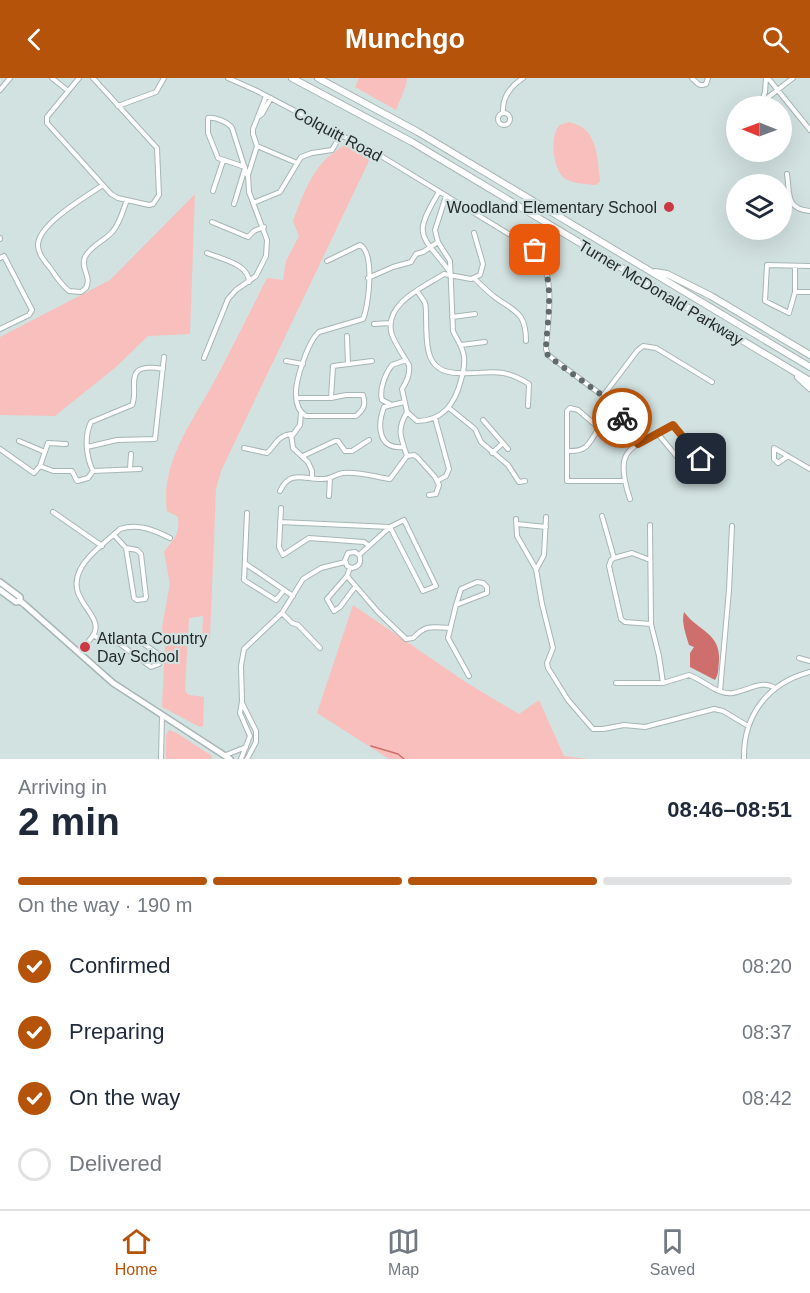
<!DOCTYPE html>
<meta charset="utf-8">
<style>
body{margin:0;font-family:Arial,sans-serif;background:#f6f6f7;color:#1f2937;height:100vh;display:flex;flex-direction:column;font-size:22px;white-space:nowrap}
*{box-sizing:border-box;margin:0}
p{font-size:20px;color:#747a83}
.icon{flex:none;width:33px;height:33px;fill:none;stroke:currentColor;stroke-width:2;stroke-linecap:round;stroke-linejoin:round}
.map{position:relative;height:681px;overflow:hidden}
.side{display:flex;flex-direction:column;background:#fff;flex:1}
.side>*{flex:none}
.needle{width:39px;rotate:271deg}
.controls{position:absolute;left:726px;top:18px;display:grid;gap:12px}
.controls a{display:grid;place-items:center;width:66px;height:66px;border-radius:50%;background:#fff;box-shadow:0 6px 24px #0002;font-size:30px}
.pin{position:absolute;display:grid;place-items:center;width:51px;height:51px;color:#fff;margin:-26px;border-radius:12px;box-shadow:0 3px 9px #0006}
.courier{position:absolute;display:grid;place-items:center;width:60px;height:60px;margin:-30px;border:4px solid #b45309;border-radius:50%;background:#fff;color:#222;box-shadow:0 2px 8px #0007}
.summary em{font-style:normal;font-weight:600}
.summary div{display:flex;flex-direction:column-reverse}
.summary{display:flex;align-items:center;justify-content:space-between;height:102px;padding:0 18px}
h1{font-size:39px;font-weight:600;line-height:45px}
.bar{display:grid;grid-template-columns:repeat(4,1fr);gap:9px 6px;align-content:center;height:72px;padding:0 18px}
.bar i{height:8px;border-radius:4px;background:#e0e1e3}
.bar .current{background:#b45309}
.bar p{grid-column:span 4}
ol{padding:0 18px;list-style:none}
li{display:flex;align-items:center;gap:18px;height:66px}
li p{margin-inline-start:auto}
li .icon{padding:6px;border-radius:50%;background:#b45309;color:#fff;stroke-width:4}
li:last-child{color:#747a83}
li i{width:33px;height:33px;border:3px solid #e0e1e3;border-radius:50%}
header{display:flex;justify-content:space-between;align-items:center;height:78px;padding:0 18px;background:#b45309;color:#fff;font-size:27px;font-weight:600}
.dock{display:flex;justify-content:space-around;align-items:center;height:84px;border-top:2px solid #e0e1e3;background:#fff;font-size:16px;color:#747a83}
.dock a{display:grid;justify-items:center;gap:3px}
.dock .current{color:#b45309}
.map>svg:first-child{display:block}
.green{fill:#f8bfbc}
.water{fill:#ce6f6e}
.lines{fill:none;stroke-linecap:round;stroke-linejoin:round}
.stream{stroke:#ce6f6e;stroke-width:1.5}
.minor-casing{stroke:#a6b6b4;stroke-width:6}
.major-casing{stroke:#a6b6b4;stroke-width:8}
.highway-casing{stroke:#a6b6b4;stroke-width:8}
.minor{stroke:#fff;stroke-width:4}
.major{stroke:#fff;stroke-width:5}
.highway{stroke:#fff;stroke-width:6}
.done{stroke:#616a6a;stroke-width:6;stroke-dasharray:0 10.8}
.route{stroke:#b45309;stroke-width:8}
.poi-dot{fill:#ca3a44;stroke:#d2e2e1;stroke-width:2}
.labels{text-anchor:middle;stroke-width:4.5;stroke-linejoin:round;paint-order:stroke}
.street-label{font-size:16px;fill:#242a2a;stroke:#d2e2e1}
.poi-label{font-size:16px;fill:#242a2a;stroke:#d2e2e1;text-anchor:end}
</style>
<header><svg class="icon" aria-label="back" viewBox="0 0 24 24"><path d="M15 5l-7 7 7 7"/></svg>Munchgo<svg class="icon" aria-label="search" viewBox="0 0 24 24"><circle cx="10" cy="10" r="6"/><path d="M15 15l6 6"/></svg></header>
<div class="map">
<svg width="810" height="681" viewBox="0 0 810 681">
<rect width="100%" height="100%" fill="#d2e2e1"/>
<path class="green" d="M359,0H407L406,7L396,32L355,9Z
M569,44C598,50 597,78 600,103L596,107C586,106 573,106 564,100C553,92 549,56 560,47C562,46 566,45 569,44Z
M345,66L369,81L368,85L221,393L216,411L210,561H202L203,538L189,540L185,613L189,617L204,619L203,648L200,649L162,629L165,569L162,549L170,506L164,474C174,460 180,458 178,439L167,433C160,384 193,343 215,302C233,268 250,234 267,200L283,202L286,183L299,158L293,143C300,124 309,99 323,84C329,77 338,72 345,66Z
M195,116L190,256L148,258L116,289L55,338L0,337V259L110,202Z
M353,527L467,605L519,636L539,622L564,678L588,681H389L317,635Z
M169,652L177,655L212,678L211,681H166V657Z"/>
<path class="water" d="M684,534C698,553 721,555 719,583C718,590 719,596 715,602L690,589V575L694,569L689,567C686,557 681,544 684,534Z"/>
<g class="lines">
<path class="stream" d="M371,668L398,676L404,681"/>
<g class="minor-casing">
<path id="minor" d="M52,0L67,12
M79,0L47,39V45L111,116L118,120L149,127L153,126L159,117L157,70L93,0
M228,0L255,12L381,78L535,172C557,199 548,239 546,271L548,277L603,318L620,337L638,366
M692,0C697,5 699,9 706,6L708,0
M768,0L810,52
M0,12L10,0
M762,23L765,14L766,0
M118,28L156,14L164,0
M757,28L793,0
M503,34C502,19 511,8 523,0
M498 41a6 6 0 1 1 12 0a6 6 0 1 1-12 0Z
M259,38L262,36L271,20
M257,68L297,85
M245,89L218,80L208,55V40C215,39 228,44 232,50L247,97
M787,96C790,115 785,131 810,133
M103,107C87,118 38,146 38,167C38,176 45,184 51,191C56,199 62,207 69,213L81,214L86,210C92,198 80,191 85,179C91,167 105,163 113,153C120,145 123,132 127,122
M213,113L223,83
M439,114C411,160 422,156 450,194
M253,125L280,114L301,79L312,75L332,72L341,57
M234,126L245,90
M212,144L248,159L254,153L264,149
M0,160V161
M207,175C221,181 249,186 249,204
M0,180L4,178L32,232L29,237L0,251
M327,183L360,167C375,175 369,227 363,241L319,254C308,263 295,303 296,317C296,326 298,333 306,338H356C364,331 366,327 363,317H346L331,320L333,288L372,283
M810,188L767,187L765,223L789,235L795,214H810
M368,200L393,189L411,184L416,176L423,174L438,164
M475,201C481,207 488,214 496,220C516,234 526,235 526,263
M417,213C419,216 423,221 425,225C426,228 426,235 426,239C427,264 423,294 457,295C490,297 498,287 529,306L528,328
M795,214V188
M452,239L475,236
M374,246L391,245
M347,258L348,286
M461,267L485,264
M204,280L228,221L236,212L256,198L266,178L267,162L249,114L248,97L257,68L253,56V51L266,18
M286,283L303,286
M603,318L637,273L643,268L656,270L712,304
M296,320H331
M390,326L382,322C379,312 385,296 392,287L406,282
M449,330L475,351L481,364L508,387L519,404L525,403
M570,330L578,332L599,350C588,366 588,374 567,373V333Z
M407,334L417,343C443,343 455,326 461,302C463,295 465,287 464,279C463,269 457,262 453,253L450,183L438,164L435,152L446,118
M435,340L449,391L446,398L437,403
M483,342L508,371
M658,356L688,392L701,381L719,375
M292,358L300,347L301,335
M19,363L45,374
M87,369L117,362L155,361L164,279
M404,369C378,372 377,348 384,329L404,324
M244,370L267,375C276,367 277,358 291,356L293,370L308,384L312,393V400
M0,371L34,395L40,388L53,393H72L77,403L88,400L93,393L140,391
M567,373V403H624
M492,375L503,365
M303,378L335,363H338L345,373H352L369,362
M407,378L414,377L417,379L435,399L439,407L436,416L429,417
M788,378L778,385L774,381V370L810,391
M40,388L48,365L66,366
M130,391L131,376
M93,393C86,379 84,358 91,344L132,327C140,311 120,283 163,291
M280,413C290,392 303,401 321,401C330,402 335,396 343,395C358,393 376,399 390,401L407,378C401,359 396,353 407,334L402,311C407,303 410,297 409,287C403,277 396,267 392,257C382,226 424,209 444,196L471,201L480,197L483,186L474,155
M329,418L330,400
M630,421C612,367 632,371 673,347L701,381
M281,430L279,469L283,477L309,460L364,464L368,467
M53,434L102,468
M247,435L244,502L276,522L284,512
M602,438L614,480
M516,441L517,458L536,491L542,526L553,570L547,585L548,590L568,622L593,651H603L624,647L645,649L714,631L723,633L748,648
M404,442L436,508L423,513L390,449Z
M280,444L390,449
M517,446L546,449
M650,447L651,546L659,578L663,605
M114,457L126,470L134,520L137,522L145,521L146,519L141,476L137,472L126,470
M359,477L355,474L348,475L345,482L347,488L352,490C359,489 362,484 359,477L390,449
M614,480L611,482L609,488L621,541L625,544L651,546
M614,480L632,475L650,482
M246,486L293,518
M350,490L347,498L378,534L406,561L413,560C427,546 431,549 450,550
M537,490L544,477L546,439
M347,498L327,521L334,533L340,529L355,509
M477,504L483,505L487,509V515L456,527L461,511Z
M456,527L448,560L469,598
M282,535L292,545L298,547L320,570
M93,557L100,561L120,566L151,589L159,586L158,576L133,558L123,561L120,566
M78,574C83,569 90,563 94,556C104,536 65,522 80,492C88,476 107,463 120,451C138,445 154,452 170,460
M799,580L810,583
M616,605H663L689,597C704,602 716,617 733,615C747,613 762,601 775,610
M720,613L729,512L732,448
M242,625L256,653V664L247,681
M226,677L246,669
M161,681L162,637
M241,681L250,658L240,635L242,623L241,588L244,571L282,535L303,501L321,490L345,484
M744,681C743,637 768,605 810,594"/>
</g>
<g class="major-casing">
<path id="major" d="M0,504L20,519V523L25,527L113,605L230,681
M0,512L16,524L20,523"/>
</g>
<g class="highway-casing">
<path id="highway" d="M292,0L412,64L810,303
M318,0L418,54L810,289
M655,194L667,196L711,218L810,277
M798,299L810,310"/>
</g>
<use href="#minor" class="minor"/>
<use href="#major" class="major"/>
<use href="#highway" class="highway"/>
</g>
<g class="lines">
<path class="done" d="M535,172C557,199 547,239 546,271L548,278L603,318L622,340"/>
<path class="route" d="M622,340L638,366L673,347L701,381"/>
</g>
<g class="poi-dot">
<circle cx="669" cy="129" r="6"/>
<circle cx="85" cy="569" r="6"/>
</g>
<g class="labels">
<g class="street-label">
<text transform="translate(338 56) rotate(28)" y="6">Colquitt Road</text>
<text transform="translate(661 214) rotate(31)" y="6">Turner McDonald Parkway</text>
</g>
<g class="poi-label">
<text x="657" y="135">Woodland Elementary School</text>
<text x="97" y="566" text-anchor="start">Atlanta Country<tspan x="97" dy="18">Day School</tspan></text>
</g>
</g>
</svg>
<div class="controls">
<a><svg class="needle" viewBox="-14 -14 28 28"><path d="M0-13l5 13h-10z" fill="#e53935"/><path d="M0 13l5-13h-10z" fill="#747a83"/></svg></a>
<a><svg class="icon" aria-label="layers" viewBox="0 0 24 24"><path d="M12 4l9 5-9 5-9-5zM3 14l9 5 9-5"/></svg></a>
</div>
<div class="pin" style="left:535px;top:172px;background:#ea580c"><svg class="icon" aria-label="bag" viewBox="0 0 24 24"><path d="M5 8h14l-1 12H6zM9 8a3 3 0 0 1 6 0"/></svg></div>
<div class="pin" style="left:701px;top:381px;background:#1f2937"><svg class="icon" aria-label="home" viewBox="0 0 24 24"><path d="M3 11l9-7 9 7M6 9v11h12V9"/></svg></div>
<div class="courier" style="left:622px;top:340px"><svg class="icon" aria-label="bike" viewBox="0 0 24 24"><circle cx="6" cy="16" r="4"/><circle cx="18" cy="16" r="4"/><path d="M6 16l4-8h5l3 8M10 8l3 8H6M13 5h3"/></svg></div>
</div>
<section class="side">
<div class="summary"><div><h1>2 min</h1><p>Arriving in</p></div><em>08:46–08:51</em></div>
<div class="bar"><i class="current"></i><i class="current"></i><i class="current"></i><i></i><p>On the way · 190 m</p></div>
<ol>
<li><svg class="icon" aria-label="check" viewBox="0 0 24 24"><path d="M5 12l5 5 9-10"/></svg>Confirmed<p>08:20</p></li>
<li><svg class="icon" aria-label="check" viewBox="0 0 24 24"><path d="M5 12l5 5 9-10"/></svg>Preparing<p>08:37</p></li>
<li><svg class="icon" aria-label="check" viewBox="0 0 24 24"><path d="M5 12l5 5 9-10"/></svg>On the way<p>08:42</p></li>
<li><i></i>Delivered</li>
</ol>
</section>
<nav class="dock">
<a class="current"><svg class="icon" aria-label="home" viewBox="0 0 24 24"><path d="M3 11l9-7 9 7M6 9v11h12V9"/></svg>Home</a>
<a><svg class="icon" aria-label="map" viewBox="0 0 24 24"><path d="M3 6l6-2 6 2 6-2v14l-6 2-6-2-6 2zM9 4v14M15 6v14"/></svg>Map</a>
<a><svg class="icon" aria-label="saved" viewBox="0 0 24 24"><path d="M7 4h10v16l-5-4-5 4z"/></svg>Saved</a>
</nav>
